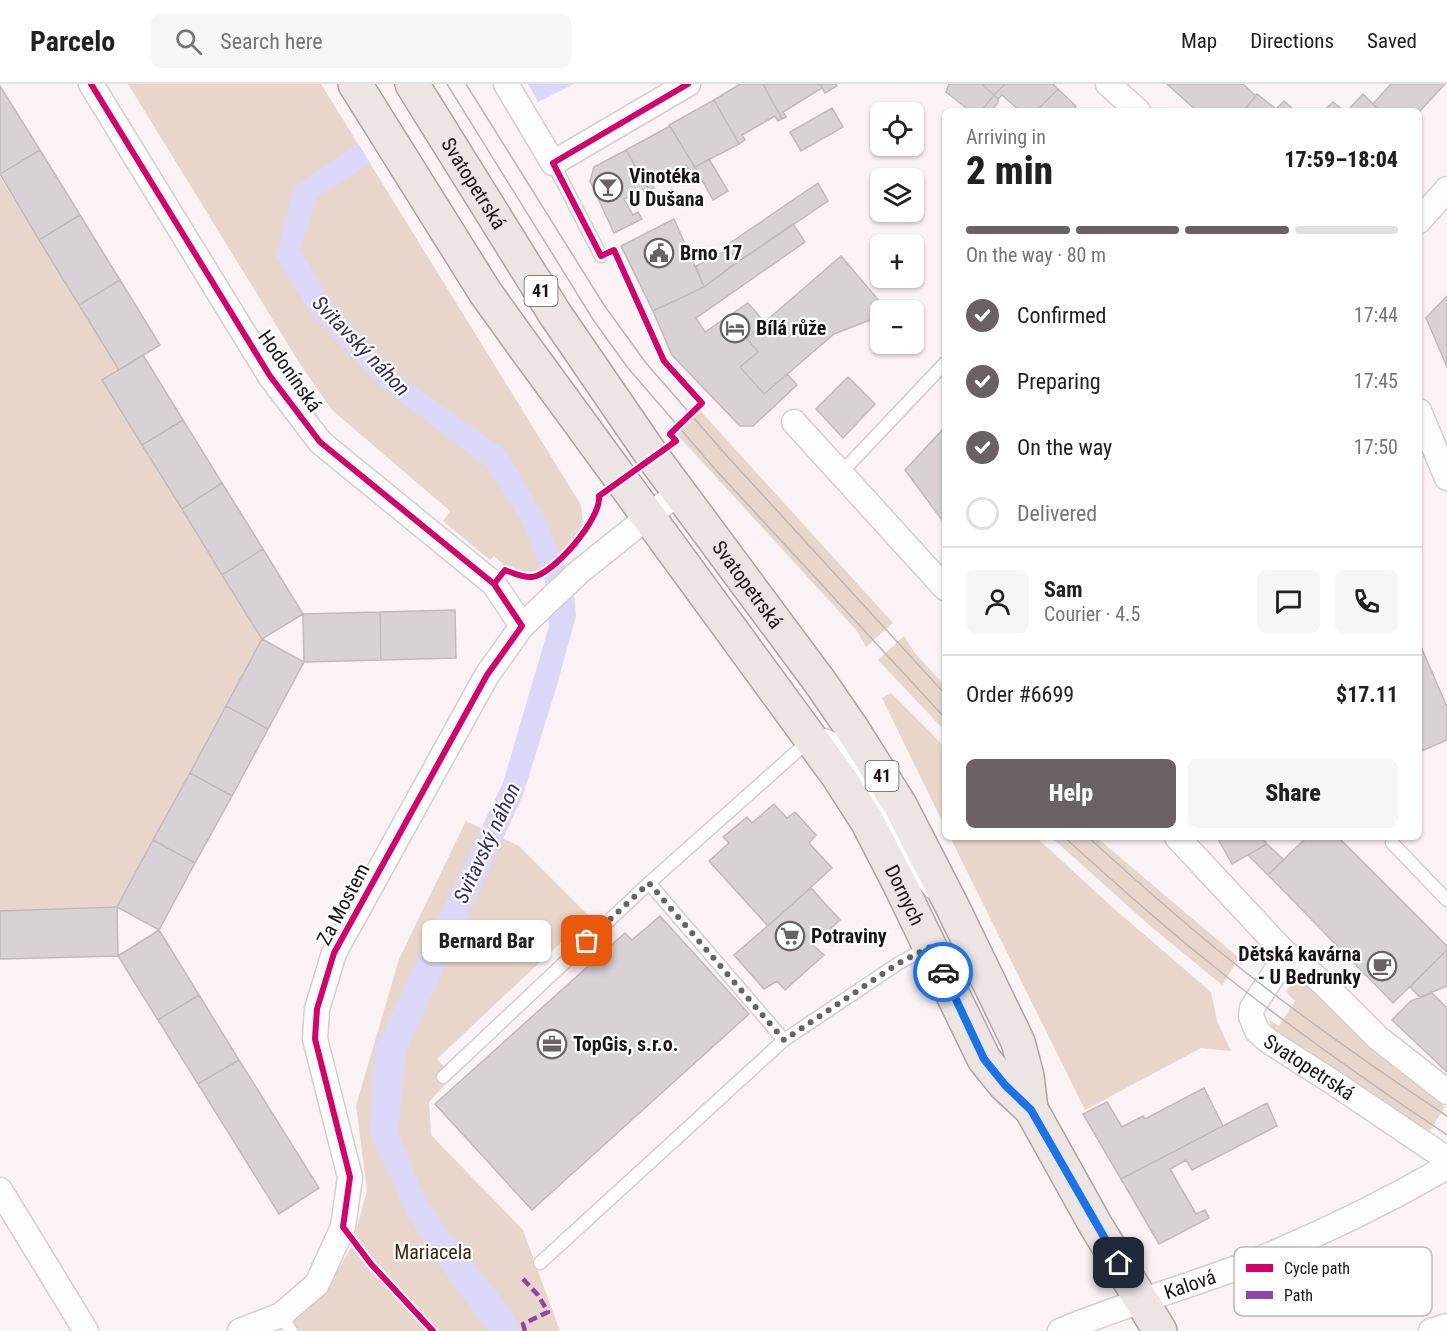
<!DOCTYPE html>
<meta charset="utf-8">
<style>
body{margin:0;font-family:"Roboto Condensed",sans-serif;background:#f6f6f6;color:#202124;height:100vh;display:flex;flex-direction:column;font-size:22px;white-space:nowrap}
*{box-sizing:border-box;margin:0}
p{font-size:20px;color:#757577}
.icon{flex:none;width:33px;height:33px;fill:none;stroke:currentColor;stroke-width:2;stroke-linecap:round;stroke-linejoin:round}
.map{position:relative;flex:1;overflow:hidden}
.panel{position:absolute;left:942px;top:24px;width:480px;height:732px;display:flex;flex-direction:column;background:#fff;border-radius:9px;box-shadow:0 2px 4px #0004}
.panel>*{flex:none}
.tools{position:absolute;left:870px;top:18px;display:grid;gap:12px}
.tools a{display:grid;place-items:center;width:54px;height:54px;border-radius:9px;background:#fff;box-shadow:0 2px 4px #0004;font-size:30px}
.pin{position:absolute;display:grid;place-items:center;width:51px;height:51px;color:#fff;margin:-26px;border-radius:12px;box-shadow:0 3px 9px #0006}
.courier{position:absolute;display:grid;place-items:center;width:60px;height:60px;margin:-30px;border:4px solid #1a73e8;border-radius:50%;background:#fff;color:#222;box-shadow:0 2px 8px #0007}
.bubble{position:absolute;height:42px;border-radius:9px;background:#fff;box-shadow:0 2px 4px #0004;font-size:20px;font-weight:800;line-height:42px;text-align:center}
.headline em{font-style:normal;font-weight:800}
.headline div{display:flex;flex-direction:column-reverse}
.headline{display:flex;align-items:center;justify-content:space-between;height:102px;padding:0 24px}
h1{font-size:39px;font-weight:800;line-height:45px}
.bar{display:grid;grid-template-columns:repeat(4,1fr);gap:9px 6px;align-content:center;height:72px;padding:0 24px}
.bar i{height:8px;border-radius:4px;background:#e0e0e0}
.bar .current{background:#696164}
.bar p{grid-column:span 4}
.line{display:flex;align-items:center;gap:15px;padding:0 24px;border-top:2px solid #e0e0e0}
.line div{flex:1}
.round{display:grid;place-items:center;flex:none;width:63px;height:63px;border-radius:9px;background:#f6f6f6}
ol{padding:0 24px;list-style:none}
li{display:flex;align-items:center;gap:18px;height:66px}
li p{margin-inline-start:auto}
li .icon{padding:6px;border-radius:50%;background:#696164;color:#fff;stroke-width:4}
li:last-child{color:#757577}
li i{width:33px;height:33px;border:3px solid #e0e0e0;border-radius:50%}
.button{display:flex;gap:12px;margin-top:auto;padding:12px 24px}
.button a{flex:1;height:69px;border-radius:9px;background:#696164;color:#fff;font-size:24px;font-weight:800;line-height:69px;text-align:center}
.button a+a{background:#f6f6f6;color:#202124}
header{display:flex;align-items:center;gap:36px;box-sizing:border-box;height:84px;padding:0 30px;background:#fff;border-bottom:2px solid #e0e0e0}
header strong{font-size:28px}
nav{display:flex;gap:33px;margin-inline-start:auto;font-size:21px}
.search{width:420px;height:54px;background:#f6f6f6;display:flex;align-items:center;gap:15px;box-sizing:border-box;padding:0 21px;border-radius:9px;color:#757577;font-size:22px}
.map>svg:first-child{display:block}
.green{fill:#e8d6cb}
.water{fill:#dad7f8}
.building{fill:#d8d2d6;stroke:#c0b9bd;stroke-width:1.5}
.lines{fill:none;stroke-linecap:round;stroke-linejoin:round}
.service-casing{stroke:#d5cdcf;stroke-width:15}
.minor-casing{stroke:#d5cdcf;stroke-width:27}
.primary-casing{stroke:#b1a2a2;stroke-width:36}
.service{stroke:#fefdfd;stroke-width:12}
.minor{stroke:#fefdfd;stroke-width:24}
.primary{stroke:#ece5e4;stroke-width:33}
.tram{stroke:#b9b7b8;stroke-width:1.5}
.quiet{stroke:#8e44ad;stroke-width:4.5;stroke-dasharray:9 4.5;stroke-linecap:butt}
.cycleway-casing{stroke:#fff;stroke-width:10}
.cycleway{stroke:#d6006c;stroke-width:6}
.done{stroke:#696164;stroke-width:6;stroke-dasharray:0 10.8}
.route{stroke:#1a73e8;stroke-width:8}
.labels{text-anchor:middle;stroke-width:4.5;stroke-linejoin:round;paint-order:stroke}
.shield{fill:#fff;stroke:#5f5a5c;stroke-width:1.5}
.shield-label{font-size:18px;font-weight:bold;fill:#1b1316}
.poi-label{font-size:20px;font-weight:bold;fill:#1b1316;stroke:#fff;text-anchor:start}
.street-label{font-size:20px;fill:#1b1316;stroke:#fff}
.park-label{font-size:20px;fill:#3f250a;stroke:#fff}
.water-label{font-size:21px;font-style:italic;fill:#352d65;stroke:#fff}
.key{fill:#fff;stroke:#bbb8b9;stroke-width:1.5}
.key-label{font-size:16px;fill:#1b1316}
</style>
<header>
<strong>Parcelo</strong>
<div class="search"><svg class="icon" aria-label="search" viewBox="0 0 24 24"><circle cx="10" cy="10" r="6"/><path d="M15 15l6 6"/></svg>Search here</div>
<nav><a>Map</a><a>Directions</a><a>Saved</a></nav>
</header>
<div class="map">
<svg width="1447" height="1247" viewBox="0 0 1447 1247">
<rect width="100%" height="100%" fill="#faf2f4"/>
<path class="green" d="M128,0H321L581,421L583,439L575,456L537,490C519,489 506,485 494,472L490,476L443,437L450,427L332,326L300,280Z
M0,93L119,286L102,296L262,555L117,823L0,827Z
M696,322L893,539L866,563L857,547L671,344Z
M904,552L914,568L945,602V647L878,576Z
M891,609L945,663V743L882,614Z
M466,737L519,762L589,832L437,975L453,992L429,1018L431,1051L523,1146L560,1247H299L293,1237L307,1226L328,1203L352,1162L367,1106L356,1022L399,875Z
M950,753H1036L1111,822L1211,908L1217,937L1231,967L1201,964L1085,1026Z
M1051,753H1096L1239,874L1222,901L1148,840Z
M1296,891L1301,892L1337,931L1357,951L1445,1023L1429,1048L1274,948L1269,936L1279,942L1295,917L1286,908Z"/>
<path class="water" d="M528,0H574L538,18Z
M358,59L370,79L317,113L300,165L327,212L394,288L505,366L544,432L566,485L574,510L576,532L557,601L523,711L406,967L398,1048L422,1108L445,1144L511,1226L520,1247H488L431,1170L409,1134L370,1050L375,964L503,699L549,542L545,497L522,438L487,383L380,302L311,230L276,172L294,103Z"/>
<path class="building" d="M740,0H763L782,35L778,37L775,32L742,51L745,56L739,60L714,16Z
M763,0H820L822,4L783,28L786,33L782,35Z
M820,0H836L837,2L825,9Z
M949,0H982L994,11L981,27H970L946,8Z
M982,0H1005L994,11Z
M1005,0H1053L1058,5L1036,27H1020L1002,11L998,15L994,11Z
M1167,0H1243L1256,12L1243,27H1197Z
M1391,0H1445L1419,28L1381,27L1373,20Z
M0,2L40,66L0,90Z
M1058,5L1076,22L1072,27H1036Z
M1257,10L1276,25L1284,17L1295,27H1243Z
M1363,10L1373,20L1381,27H1347Z
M994,11L998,15V19L991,27H981Z
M714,16L739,60L695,83L669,41Z
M1333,18L1344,27H1324Z
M832,24L843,43L801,67L790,48Z
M670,42L697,87L692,91L686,81L652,100L654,104L649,106L626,66Z
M40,66L80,131L39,156L0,90Z
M626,66L650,107L646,110L643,105L624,115L633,131L638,128L642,135L614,149L590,97L594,83Z
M709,75L728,107L713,116L695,83Z
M818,99L828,117L738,178L727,161Z
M80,131L120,196L79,221L39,156Z
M674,135L704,203L653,227L621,162Z
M793,140L805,158L696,234L705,248L748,219L766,240L746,254L758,268L740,283L764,310L787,290L797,301L753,342H740L672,271L653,227L704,203L730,183Z
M729,165L738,178L704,203L696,182Z
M841,172L887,226H880V231L878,233L834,250L764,310L740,283L758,268L746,254L766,240L765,238Z
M120,196L160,261L119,286L79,221Z
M1447,212V283L1426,234Z
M143,271L183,336L142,361L102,296Z
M848,293L875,320L843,354L816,325Z
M183,336L222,399L182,425L142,361Z
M945,343V440L905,386Z
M222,399L263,465L222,491L182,425Z
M263,465L303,530L262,555L222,491Z
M455,526L456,574L381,576L380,528Z
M380,528L381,576L304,578L303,530Z
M262,555L304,578L268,645L226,622Z
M1419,558L1447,623V656L1419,668Z
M226,622L268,645L232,712L190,689Z
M190,689L232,712L195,779L153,756Z
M774,720L787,734L795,728L816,751L809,759L832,784L768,842L709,777L729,759L723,753L747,733L752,739Z
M1217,753H1262L1267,760L1232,780Z
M1307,753H1338L1447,862V866L1393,919L1268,791Z
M153,756L195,779L159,846L117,823Z
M1267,760L1284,776L1268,791L1248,771Z
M811,804L840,836L813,861L824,871L785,906L777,897L764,905L734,871Z
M117,823L118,872L0,875V827Z
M660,832L749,930L532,1126L435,1020L625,849L632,856Z
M159,846L199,911L158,936L118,872Z
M1447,866V902L1420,913L1410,903Z
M1432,909L1447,924V988L1392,936L1411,917Z
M199,911L239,976L198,1000L158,936Z
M239,976L319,1104L279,1130L198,1000Z
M1204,1004L1223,1042L1121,1095L1083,1030L1107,1018L1122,1043L1143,1032L1145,1035Z
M1267,1019L1277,1042L1192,1086L1186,1076L1170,1085L1196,1130L1205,1126L1209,1134L1159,1160L1121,1095Z"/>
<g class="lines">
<g class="service-casing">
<path id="service" d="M553,79L601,172
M841,389L945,279
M1392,759L1447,816
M649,799L784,956
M443,993L649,799L812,654L825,651L835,655L841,662L868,702L917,792L931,808
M540,1179L784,956L899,879L929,863
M281,1231L291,1247"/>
</g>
<g class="minor-casing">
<g id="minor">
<path d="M91,0L270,292L320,358L494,500L522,542"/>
<path d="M506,0L553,79L688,0"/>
<path d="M1108,0L1138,27"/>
<path d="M1419,137L1447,105"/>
<path d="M1419,327L1447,394"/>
<path d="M794,338L945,504"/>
<path d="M1177,753L1283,867L1323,899L1378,954L1447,1008"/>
<path id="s1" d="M1283,867L1276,887L1252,924L1251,932L1257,947L1267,956L1334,999L1447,1075"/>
<path d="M0,1106L86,1247"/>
<path d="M240,1247L281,1231L317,1200L343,1143L350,1093L315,955L317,925L334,869L487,591L522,542L579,488L679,408"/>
<path id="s2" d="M1060,1247C1126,1219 1196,1201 1262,1174C1325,1148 1388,1117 1447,1083"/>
<path d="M1431,1247L1447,1242"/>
</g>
</g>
<g class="primary-casing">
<g id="primary">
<path id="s3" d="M355,0L485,208L523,261L838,692L867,737L899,799L984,975L1005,1001L1031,1025L1095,1140L1160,1247"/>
<path id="s4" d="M412,0L555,230L653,373L820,598L853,646L900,721L952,822L1018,958L1027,992L1031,1025"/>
</g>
</g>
<use href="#service" class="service"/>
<use href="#minor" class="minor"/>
<use href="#primary" class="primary"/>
<path class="tram" d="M447,0L594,237L628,284L715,385L945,634
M466,0L604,221L646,279L727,372L945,610
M1064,753C1114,798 1164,843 1217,885C1291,944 1368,998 1447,1051
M1088,753C1133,794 1178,834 1225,872C1296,929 1371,982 1447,1032"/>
<path class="quiet" d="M523,1195L538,1211L548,1228L523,1240L525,1247"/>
<g class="cycleway-casing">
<path id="cycleway" d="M91,0L270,292L320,358L494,500L522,542L487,591L334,869L317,925L315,955L350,1093L343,1143L371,1180L433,1247
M494,500L505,486C513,489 523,494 532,493C553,491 602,434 599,412L676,357L670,350L702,319L664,277L614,166L601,172L553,79L688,0"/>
</g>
<use href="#cycleway" class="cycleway"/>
</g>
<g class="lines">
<path class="done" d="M587,857L649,799L784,956L899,879L930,863L943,888"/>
<path class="route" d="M943,888L984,975L1005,1001L1031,1026L1119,1179"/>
</g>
<defs>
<g id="bar-ring" transform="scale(1.5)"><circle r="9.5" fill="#fff" stroke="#696164" stroke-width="1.5"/><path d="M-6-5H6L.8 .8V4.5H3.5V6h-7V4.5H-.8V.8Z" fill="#696164"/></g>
<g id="civic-ring" transform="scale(1.5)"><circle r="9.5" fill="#fff" stroke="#696164" stroke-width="1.5"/><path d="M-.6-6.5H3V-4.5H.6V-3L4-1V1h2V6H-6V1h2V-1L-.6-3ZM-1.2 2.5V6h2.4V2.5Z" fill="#696164"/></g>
<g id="hotel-ring" transform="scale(1.5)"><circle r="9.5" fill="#fff" stroke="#696164" stroke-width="1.5"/><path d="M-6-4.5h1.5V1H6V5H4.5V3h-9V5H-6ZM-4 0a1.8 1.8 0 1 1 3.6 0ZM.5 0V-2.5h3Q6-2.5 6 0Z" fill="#696164"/></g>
<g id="supermarket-ring" transform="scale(1.5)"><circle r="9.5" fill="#fff" stroke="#696164" stroke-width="1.5"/><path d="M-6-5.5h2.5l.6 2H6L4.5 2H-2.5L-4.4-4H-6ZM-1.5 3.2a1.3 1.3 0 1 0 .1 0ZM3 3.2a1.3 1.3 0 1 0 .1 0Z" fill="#696164"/></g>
<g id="cafe-ring" transform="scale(1.5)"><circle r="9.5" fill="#fff" stroke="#696164" stroke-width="1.5"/><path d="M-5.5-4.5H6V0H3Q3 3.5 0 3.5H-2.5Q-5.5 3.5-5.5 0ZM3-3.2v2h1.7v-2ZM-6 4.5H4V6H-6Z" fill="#696164"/></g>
<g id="office-ring" transform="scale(1.5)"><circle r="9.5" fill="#fff" stroke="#696164" stroke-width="1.5"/><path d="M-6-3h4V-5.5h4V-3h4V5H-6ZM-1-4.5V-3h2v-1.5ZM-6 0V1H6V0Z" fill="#696164"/></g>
</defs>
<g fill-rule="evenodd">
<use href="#bar-ring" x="608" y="103"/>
<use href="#civic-ring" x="659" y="169"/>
<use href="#hotel-ring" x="735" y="244"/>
<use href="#supermarket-ring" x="790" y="852"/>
<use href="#cafe-ring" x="1382" y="882"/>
<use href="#office-ring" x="552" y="960"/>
</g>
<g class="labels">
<g class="shield">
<rect x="524.5" y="192" width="33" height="30" rx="4.5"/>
<rect x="865.5" y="677" width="33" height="30" rx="4.5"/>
</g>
<g class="shield-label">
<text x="541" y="213">41</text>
<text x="882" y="698">41</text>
</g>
<g class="poi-label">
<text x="629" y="99">Vinotéka<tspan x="629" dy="23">U Dušana</tspan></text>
<text x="680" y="176">Brno 17</text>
<text x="756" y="251">Bílá růže</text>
<text x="811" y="859">Potraviny</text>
<text x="1361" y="877" text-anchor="end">Dětská kavárna<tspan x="1361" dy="23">- U Bedrunky</tspan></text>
<text x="573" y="967">TopGis, s.r.o.</text>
</g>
<g class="street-label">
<text dy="7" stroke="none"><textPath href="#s4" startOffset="117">Svatopetrská</textPath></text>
<text transform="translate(290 287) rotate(55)" y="7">Hodonínská</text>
<text dy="7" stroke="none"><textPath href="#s4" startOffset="603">Svatopetrská</textPath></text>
<text dy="7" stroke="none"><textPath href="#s3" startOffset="981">Dornych</textPath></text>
<text transform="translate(343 820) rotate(-62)" y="7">Za Mostem</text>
<text dy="7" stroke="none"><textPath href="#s1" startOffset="153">Svatopetrská</textPath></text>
<text dy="7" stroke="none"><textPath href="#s2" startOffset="138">Kalová</textPath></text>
</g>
<g class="park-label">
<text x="433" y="1175">Mariacela</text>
</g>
<g class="water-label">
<text transform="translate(361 262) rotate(46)" y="7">Svitavský náhon</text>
<text transform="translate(487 759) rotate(-65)" y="7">Svitavský náhon</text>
</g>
</g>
<rect x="1234" y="1163" width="198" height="69" rx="9" class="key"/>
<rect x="1246" y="1180" width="27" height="8" fill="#d6006c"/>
<rect x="1246" y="1207" width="27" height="8" fill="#8e44ad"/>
<g class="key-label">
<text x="1284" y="1190">Cycle path</text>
<text x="1284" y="1217">Path</text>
</g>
</svg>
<div class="tools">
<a><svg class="icon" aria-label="locate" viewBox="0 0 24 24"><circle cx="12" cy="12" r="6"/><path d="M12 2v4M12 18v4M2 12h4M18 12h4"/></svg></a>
<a><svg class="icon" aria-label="layers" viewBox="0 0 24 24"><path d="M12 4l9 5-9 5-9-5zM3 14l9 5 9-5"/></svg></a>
<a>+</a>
<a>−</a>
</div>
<div class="pin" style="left:587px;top:857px;background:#ea580c"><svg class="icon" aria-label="bag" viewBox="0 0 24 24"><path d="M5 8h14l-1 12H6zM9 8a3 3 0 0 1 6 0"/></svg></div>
<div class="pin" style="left:1119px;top:1179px;background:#1f2937"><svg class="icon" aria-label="home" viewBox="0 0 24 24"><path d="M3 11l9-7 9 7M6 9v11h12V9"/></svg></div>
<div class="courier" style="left:943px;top:888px"><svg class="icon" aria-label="car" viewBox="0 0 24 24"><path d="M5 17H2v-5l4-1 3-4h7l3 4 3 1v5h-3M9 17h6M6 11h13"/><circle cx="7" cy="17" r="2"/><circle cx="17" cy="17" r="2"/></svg></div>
<div class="bubble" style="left:422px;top:836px;width:129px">Bernard Bar</div>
<section class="panel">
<div class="headline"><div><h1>2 min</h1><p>Arriving in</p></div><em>17:59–18:04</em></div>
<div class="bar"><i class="current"></i><i class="current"></i><i class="current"></i><i></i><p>On the way · 80 m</p></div>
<ol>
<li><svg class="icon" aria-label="check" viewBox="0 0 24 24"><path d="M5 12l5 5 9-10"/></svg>Confirmed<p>17:44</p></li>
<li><svg class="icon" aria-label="check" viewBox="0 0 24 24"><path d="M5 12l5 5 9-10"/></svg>Preparing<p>17:45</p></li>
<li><svg class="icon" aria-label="check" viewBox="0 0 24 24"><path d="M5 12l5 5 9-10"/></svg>On the way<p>17:50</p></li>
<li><i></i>Delivered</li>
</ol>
<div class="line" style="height:108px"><a class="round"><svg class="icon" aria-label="person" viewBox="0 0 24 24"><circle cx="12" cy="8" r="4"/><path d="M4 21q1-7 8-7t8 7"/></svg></a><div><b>Sam</b><p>Courier · 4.5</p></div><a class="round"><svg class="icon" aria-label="chat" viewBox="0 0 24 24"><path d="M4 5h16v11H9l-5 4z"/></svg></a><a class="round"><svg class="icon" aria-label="phone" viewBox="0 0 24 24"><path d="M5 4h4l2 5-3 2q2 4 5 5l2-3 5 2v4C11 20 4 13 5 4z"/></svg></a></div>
<div class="line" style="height:78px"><div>Order #6699</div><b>$17.11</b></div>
<div class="button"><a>Help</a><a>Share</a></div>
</section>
</div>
